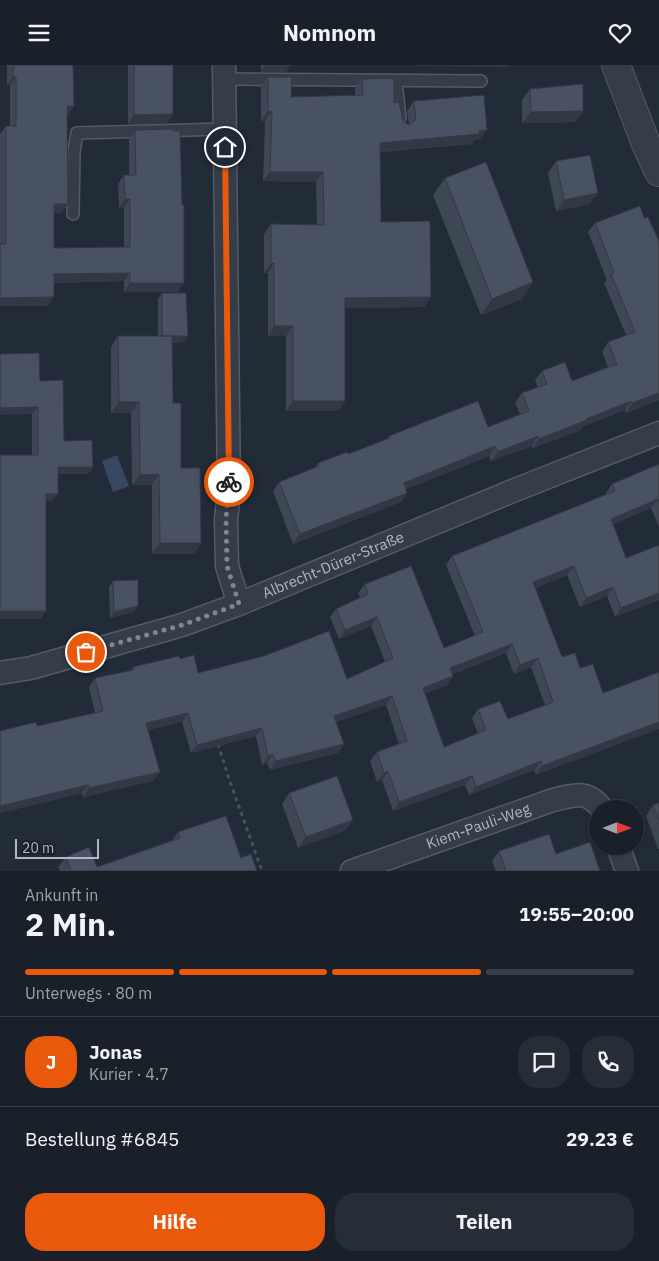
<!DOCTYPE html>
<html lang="de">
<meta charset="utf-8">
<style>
body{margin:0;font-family:"IBM Plex Sans",sans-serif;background:#272d36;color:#f1f3f6;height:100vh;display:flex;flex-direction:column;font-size:19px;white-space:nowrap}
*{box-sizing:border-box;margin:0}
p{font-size:16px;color:#9fa3a8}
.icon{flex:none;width:28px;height:28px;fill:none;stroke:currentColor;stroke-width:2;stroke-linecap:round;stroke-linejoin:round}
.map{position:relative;height:806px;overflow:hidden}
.side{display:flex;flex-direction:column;background:#1a202a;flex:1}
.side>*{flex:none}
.needle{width:32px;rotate:90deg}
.controls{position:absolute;left:589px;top:735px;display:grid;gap:10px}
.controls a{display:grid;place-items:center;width:55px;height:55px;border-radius:50%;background:#1a202a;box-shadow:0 1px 4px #0004,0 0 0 1px #383e47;font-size:25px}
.scale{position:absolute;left:15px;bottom:12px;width:84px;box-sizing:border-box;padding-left:5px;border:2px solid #b0b8c5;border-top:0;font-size:14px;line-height:18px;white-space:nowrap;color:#b0b8c5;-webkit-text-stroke:4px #1b222d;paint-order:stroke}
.pin{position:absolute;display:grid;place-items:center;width:42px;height:42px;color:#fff;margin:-21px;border:2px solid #fff;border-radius:50%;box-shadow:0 1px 5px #0007}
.courier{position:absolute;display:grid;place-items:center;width:50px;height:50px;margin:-25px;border:4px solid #ea580c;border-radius:50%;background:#fff;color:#222;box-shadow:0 1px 6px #0007}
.headline em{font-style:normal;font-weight:700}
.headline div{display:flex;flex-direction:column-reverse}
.headline{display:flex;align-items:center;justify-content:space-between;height:85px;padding:0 25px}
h1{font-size:32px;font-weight:700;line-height:38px}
.bar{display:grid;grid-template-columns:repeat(4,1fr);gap:8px 5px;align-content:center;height:60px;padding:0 25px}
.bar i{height:6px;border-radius:4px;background:#383e47}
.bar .current{background:#ea580c}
.bar p{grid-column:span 4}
.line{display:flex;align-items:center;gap:12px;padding:0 25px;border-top:1px solid #383e47}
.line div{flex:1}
.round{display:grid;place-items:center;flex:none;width:52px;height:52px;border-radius:20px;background:#272d36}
.cta{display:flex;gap:10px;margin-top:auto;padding:10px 25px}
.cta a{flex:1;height:58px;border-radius:20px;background:#ea580c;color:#fff;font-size:20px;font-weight:700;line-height:58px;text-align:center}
.cta a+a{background:#272d36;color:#f1f3f6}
header{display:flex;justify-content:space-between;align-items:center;height:65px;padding:0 25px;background:#1a202a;font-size:22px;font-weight:700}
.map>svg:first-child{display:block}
.water{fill:#36475f}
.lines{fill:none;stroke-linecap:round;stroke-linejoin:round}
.service-casing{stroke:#535b66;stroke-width:14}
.minor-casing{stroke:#535b66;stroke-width:25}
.tertiary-casing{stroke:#535b66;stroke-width:30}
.path{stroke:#425456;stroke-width:3;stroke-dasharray:4 4;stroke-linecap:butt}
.service{stroke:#353d48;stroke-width:11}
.minor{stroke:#353d48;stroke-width:22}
.tertiary{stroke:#353d48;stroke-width:28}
.wall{fill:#3e4754;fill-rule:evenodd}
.shaded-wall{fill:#323945}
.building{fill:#485262;stroke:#323945;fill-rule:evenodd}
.done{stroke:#7e8794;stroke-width:5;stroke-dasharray:0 9}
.route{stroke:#ea580c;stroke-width:6}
.labels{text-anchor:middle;stroke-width:5;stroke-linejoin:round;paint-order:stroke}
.street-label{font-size:15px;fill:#b0b8c5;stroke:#1b222d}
</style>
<header><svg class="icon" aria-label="menu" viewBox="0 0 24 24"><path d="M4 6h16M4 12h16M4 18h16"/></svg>Nomnom<svg class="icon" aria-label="heart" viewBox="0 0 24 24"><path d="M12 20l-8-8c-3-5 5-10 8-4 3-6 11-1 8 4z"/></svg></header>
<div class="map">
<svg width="659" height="806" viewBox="0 0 659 806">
<rect width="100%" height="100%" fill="#222b38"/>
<path class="water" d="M117,390L129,421L113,427L102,396Z"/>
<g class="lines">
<g class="service-casing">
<path id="service" d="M224,14L481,16
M396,16L400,53
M73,149L74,86L77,68L225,64"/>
</g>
<g class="minor-casing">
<g id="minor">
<path d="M224,0L229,428L226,454L227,501L239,539"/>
<path id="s1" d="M0,608L31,603L182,560L239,539L515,425L659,368"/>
<path d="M618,781L627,806"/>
<path id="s2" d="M352,806L553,735C574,730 587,724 602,744"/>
</g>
</g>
<g class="tertiary-casing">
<path id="tertiary" d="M616,0L646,79L659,107"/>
</g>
<path class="path" d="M218,679L228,711L262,806"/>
<use href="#service" class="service"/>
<use href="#minor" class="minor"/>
<use href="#tertiary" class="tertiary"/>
</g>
<path class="wall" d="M7,0H73L68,50H67L62,148H54V183L124,182V143H119L118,119L124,110H129V74L135,65L184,218L177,227H124V216L54,218L48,241H0V69L6,61H10V20H7Z
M128,0H173V49L167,58L128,59Z
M261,0H290L286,7H261Z
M268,12L291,32L355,30V24L362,14L394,38L403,56L409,59L407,46L414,36L480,74L474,75L472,79L380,87L381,157L431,232L424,242L345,243V336L338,346H286V271H268V208H264V169L271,159L317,160L316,117L263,116L265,56H261V22Z
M530,24L583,46L575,57L522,58V35Z
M556,96L598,128L589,139L556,146L548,108Z
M445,113L533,217L522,234L481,250L433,130Z
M644,153L659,176V335L626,348L625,345L582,362L581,365L533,383L532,381L491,396L489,391L406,424L407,428L401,437L293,479L273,426L279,417L315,403L318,398L348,389L387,374L389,371L488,362L520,349L515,338L522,328L538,322L535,315L542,306L572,316L608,302L602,287L608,277L626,270L604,218L607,215L588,167L595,158Z
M162,228L188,271L183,277L172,278L173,338L181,403L201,478L194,489H152V420H132L131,348H111V282L118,271H158V234Z
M40,316L64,376L93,402L88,409H58L52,436H46V546L41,554L32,390V349Z
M659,399V462L651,443L613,459L626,493L659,535L615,552L607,531L580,542L567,510L535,523L562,592L580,603L603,628L536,710L534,705L469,730L465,720L393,746L382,715L377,717L370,696L377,687L399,679L386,640L336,657L338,688L270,705L267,698L262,700L256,671L191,688L182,657L148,665L160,707L153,716L83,732L82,728L0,748V666L37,661L95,648L89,622L95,613L131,605L133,602L180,594L198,608L347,614L385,597L371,561L339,574L330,552L336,544L360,532L358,528L365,519L444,583L475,571L446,500L452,491L606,430V428L612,419ZM506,588L514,609L531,602L545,640L508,654L478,644L472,653L478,669L444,682L425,628L447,620L453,611V609Z
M113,516L134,547L110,553L109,522Z
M289,728L346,765L298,783L282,739Z
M659,738V784H658L646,751L653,740Z
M178,767L241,793L257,806H60L58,802L66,792L97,802L172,776Z
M499,786L556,789L600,806H496L492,796Z"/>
<path class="shaded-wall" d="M415,0H510L508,2L414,1Z
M265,1H290L286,7H261Z
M13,12H16L10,20H7Z
M67,41H74L68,50H61Z
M268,46L272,47L265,56H261Z
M583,46L575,57L522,58L531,47Z
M173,49L167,58L128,59L134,50Z
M487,65L480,74L474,75L472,79L373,87L380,78Z
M270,107H323L316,117L263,116Z
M598,128L589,139L556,146L564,135Z
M125,134H130L124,143H119Z
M54,139H68L62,148H48Z
M271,198H274L268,208H264Z
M130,208L124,216L48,218L54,209Z
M533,217L522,234L481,250L492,234Z
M130,218H184L177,227H124Z
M54,232L48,241H0V233Z
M431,232L424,242L338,243L345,233Z
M274,261H293L286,271H268Z
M188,271L183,277L158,278L162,272Z
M659,328V335L626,348L632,338Z
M293,336H345L338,346H286Z
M631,336L625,345L582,362L581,365L533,383L539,374Z
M119,337H139L131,348H111Z
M38,342L32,349L0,350V343Z
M538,371L532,381L491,396L498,387Z
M495,381L489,391L397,428L404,418Z
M58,402H93L88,409H52Z
M159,409L152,420H132L140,410Z
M407,428L401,437L293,479L300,469Z
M46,429H58L52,436H40Z
M658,434L651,443L605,463L611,454Z
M160,478H201L194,489H152Z
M574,501L567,510L527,526L533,517Z
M613,522L607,531L580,542L586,533Z
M659,528V535L615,552L621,543Z
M138,541L134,547L110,553L114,547Z
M0,546H46L41,554H0Z
M377,552L371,561L339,574L345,565Z
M512,579L506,588L444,612L450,603Z
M538,593L531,602L514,609L520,600Z
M453,611L447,620L417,632L423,623Z
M392,631L386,640L327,660L334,651Z
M188,648L182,657L140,667L146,658Z
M659,657V664L536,710L542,701Z
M262,663L256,671L191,688L197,680Z
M344,679L338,688L270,705L276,696Z
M273,689L267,698L262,700L268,691Z
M541,696L534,705L469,730L476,722Z
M388,706L382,715L377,717L384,708Z
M160,707L153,716L83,732L89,723Z
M472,711L465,720L393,746L399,737Z
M88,720L82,728L0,748V741Z
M353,755L346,765L298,783L306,772Z"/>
<path class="building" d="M13,0H73L74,41H67L68,139H54V183L130,182V134H125L124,110H136L135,65L173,64V66H180L182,140H184V218H130V208L54,209V232L0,233V179H6V61H16V12H13Z
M134,0H173V49L134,50Z
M265,0H290V1H265Z
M268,12H292L291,32L363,30L362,14L394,13V38L399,37L403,56L409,60L416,55L414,36L484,30L487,65L479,66V69L380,78L381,157L430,156L431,232L345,233V336H293V261H274V198H271V159L324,160L323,107H270L272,47L268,46Z
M583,19V46L531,47L530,24Z
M590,90L598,128L564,135L556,96Z
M486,97L533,217L492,234L445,113Z
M640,141L644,153L648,152L659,176V328L632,338L631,336L586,354L587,355L539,374L538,371L498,387L495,381L404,418L407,428L300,469L279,417L319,401L318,398L347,387L348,389L390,373L389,371L478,336L488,362L529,346L522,328L547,319L542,306L565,297L572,316L617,299L608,277L635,267L611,209L614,207L595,158Z
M162,228H186L188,271H162Z
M118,271H172L173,338H181V403H200L201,478H160L159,409L140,410L139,337H119Z
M39,288L40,316L63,315L64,376L92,375L93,402H58V429H46V546H0V390H38V342L0,343V289Z
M659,399V437L658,434L611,454L626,493L659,480V528L621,543L613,522L586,533L574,501L533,517L562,592L575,588L580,603L593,599L603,628L659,607V657L542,701L541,696L476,722L472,711L399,737L388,706L384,708L377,687L407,676L392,631L334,651L344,679L276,696L273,689L268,691L262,663L197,680L188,648L146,658L160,707L89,723L88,720L0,741V666L36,657L37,661L103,646L95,613L134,605L133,602L179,591L180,594L194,590L198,608L264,591L329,566L347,614L393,593L377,552L345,565L336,544L368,529L365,519L411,501L444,583L483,567L452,491L615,426L612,419ZM512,579L520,600L538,593L553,637L508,654L500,636L478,644L486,665L444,682L423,623L453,611L450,603Z
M138,515V541L114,547L113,516Z
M337,711L353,755L306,772L289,728Z
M659,738V756L653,740Z
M226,751L241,793L251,789L257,806H71L66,792L89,782L97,802L180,773L178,767Z
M549,769L556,789L590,777L600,806H506L499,786Z"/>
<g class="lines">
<path class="done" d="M86,587L182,560L239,539L227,501L226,454L229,417"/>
<path class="route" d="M225,82L229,417"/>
</g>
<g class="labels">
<g class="street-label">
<text dy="5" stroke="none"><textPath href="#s1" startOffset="351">Albrecht-Dürer-Straße</textPath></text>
<text dy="5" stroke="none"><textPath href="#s2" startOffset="134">Kiem-Pauli-Weg</textPath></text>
</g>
</g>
</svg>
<div class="controls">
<a><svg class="needle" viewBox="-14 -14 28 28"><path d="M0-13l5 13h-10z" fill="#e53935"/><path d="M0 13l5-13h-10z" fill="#9fa3a8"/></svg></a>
</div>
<div class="scale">20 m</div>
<div class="pin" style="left:86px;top:587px;background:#ea580c"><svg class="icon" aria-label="bag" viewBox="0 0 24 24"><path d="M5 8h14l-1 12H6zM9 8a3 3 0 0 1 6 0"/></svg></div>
<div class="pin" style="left:225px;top:82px;background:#1f2937"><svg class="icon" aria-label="home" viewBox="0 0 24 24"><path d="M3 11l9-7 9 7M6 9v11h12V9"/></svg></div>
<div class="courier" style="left:229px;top:417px"><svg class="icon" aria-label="bike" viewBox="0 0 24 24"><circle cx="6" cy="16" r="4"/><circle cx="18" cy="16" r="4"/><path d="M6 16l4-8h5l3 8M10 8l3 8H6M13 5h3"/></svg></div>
</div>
<section class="side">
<div class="headline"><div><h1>2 Min.</h1><p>Ankunft in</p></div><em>19:55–20:00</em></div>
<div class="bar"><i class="current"></i><i class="current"></i><i class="current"></i><i></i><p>Unterwegs · 80 m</p></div>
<div class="line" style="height:90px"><b class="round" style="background:#ea580c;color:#fff">J</b><div><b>Jonas</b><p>Kurier · 4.7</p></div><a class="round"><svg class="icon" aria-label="chat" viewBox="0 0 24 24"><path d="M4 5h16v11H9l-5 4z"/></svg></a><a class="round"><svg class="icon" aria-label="phone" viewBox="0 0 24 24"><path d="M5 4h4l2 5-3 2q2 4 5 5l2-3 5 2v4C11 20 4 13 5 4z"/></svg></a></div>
<div class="line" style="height:65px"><div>Bestellung #6845</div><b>29.23 €</b></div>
<div class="cta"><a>Hilfe</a><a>Teilen</a></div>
</section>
